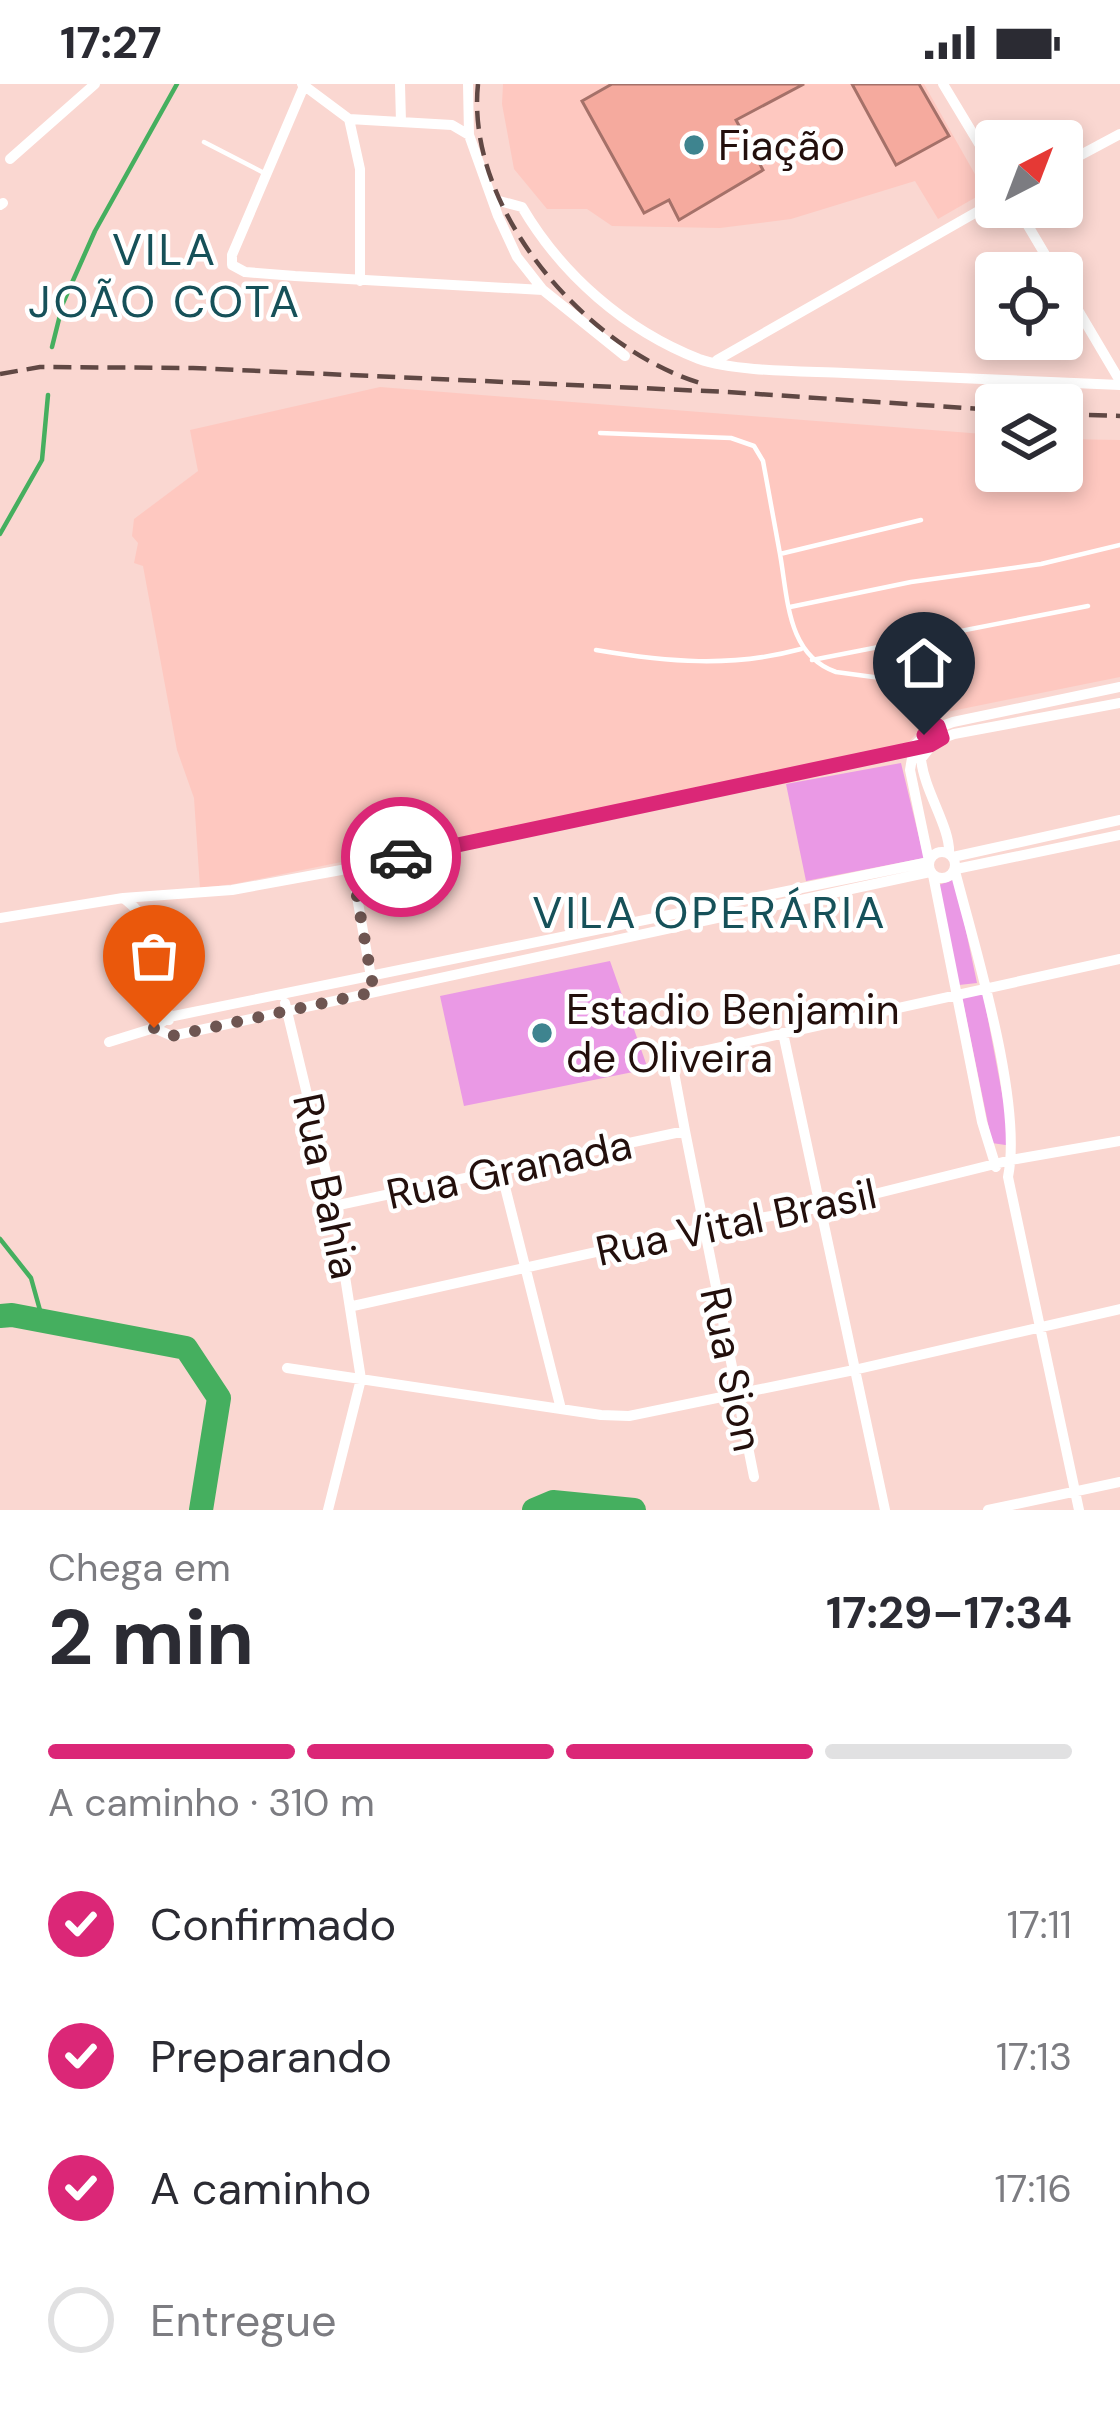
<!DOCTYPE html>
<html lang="pt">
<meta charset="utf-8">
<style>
body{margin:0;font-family:"DM Sans",sans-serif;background:#f7f7f7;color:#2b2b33;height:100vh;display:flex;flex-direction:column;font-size:45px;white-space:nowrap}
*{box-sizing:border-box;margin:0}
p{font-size:39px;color:#7c7c81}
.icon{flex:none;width:66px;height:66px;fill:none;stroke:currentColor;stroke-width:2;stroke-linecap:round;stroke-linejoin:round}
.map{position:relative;height:1426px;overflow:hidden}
.details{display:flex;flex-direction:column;background:#fff;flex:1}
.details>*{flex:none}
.needle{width:78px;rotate:42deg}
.controls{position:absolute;left:975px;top:36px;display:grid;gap:24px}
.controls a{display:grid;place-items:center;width:108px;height:108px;border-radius:12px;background:#fff;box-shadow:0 6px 18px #0003;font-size:60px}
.pin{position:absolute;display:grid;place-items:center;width:102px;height:102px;color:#fff;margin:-123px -51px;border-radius:50% 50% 50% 0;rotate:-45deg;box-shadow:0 0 12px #0007}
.pin .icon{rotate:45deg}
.courier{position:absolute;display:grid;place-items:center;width:120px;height:120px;margin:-60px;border:9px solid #db2777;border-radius:50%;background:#fff;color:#222;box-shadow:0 3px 15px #0007}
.overview em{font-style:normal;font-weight:700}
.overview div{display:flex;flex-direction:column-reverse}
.overview{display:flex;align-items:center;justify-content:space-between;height:204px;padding:0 48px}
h1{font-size:78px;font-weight:700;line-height:90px}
.bar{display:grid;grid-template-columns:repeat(4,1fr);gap:18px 12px;align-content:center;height:144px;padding:0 48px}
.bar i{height:15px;border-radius:9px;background:#e1e1e2}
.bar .on{background:#db2777}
.bar p{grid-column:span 4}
ol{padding:0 48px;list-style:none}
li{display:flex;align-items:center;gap:36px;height:132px}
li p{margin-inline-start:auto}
li .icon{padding:12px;border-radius:50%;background:#db2777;color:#fff;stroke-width:4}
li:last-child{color:#7c7c81}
li i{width:66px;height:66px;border:6px solid #e1e1e2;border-radius:50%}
.status{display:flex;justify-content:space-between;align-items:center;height:84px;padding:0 60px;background:#fff;direction:ltr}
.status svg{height:33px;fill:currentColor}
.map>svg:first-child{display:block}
.built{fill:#fec8c0}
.green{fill:#ea99e5}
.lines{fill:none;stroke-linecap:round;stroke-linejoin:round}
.stream{stroke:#45af5f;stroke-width:4.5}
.river{stroke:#45af5f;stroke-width:24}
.building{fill:#f5aa9e;stroke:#a57169;stroke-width:3}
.lane{stroke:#fff;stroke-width:4.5}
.street{stroke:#fff;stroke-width:10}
.rail{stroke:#604844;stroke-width:4.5;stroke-dasharray:18 9;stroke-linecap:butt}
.done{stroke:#6e5551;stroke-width:12;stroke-dasharray:0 21.6}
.route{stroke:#db2777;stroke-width:15}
.poi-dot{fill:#3e848f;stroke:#fff;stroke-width:4.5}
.labels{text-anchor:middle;stroke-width:9;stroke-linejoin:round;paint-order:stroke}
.poi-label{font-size:42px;fill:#230f0c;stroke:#fff;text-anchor:start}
.street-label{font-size:42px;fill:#230f0c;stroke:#fff}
.neighbourhood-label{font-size:45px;letter-spacing:3px;fill:#165159;stroke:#fff}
</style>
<div class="status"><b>17:27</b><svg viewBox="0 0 49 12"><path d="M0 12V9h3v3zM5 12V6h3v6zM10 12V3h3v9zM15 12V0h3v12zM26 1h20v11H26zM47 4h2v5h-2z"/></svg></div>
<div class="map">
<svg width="1120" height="1426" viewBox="0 0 1120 1426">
<rect width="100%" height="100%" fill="#fad7d1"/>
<path class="built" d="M503,0H924L985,108L938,135L915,97L791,135L720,144L612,142L587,125H547L514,85L502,20Z
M380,303L996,351V387H1062V355L1120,356V593L937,630L904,662L234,800L200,804L194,714L177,666L143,482L134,479L138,459L132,452L134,435L198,387L190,346Z"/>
<path class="green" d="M901,679L924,774L806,797L786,700Z
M955,795L977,899L959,901L939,801Z
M610,877L648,985L464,1022L440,912Z
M983,909L1012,1062L992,1059L962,913Z"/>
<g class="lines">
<path class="stream" d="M52,263L63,219L95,147L177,0
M0,450L42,376L48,311
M0,1155L31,1194L43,1237"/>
<path class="river" d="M0,1232L12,1231L186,1264L219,1314L201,1426
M534,1426L553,1418L634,1426"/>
</g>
<path class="building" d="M612,0H804L736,36L763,86L679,136L669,116L644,129L582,17Z
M852,0H919L949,52L896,81Z"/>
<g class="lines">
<path class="lane" d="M204,58L266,90
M600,349L731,354L754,362L763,377L780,470
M921,436L780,470C788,515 787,571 836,588L918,599L932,618L938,640
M790,523L911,498L1041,480L1120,461
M596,566C667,578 731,584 801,565
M812,576L1088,522"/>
<path class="street" d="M302,0L349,35L452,41L469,51
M400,0L401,38
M468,0L469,51L498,132L517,173L543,206L625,272
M943,0L996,88
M304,2L232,171V181L245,188L295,192L543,206
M349,35L360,85V197
M10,75L95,0
M1062,81L1120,50
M492,115L522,123C562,191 625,246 699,275C735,288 806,287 845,289C937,293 1028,297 1120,301
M0,121L3,119
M1017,123L1056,189
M1062,199L1120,297
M717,276L996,117
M914,662L931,646L953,638L1120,603
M914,662L910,686L929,777
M929 781a13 13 0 1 1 26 0a13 13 0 1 1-26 0Z
M949,770C951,744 924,707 921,675L935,657L954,650L1120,619
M953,773L1120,736
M352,784L371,893
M956,785L1120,751
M955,787C975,865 1023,1018 1008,1093L1079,1426
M933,791L982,1038L996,1083
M123,814C160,838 161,897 169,936
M0,834L123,814L232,806L352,784L930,661
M285,919L334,1122L361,1295L328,1426
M154,944L172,952L930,788
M783,949L885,1426
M109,958L154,944L169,933L929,778
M501,1087L561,1325
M334,1122L685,1047
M353,1222L704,1144L822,1123L1011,1076L1120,1057
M287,1284L601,1331L629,1332L854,1286L1120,1225
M754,1393L685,1047L673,983L676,973L1120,875
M988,1426L1120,1398"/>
<path class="rail" d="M478,0C465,125 585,264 700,299
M0,290L40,283L193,284L728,308L996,326
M1062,330L1120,332"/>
</g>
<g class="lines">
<path class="done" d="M154,944L172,952L374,908L352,784L401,773"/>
<path class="route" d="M401,773L930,661L942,654L938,642L924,651"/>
</g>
<g class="poi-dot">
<circle cx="694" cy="61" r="12"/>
<circle cx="542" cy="949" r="12"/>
</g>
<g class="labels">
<g class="poi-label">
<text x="718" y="76">Fiação</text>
<text x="566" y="940">Estadio Benjamin<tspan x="566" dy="48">de Oliveira</tspan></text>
</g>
<g class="street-label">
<text transform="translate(509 1085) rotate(-12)" y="15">Rua Granada</text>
<text transform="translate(327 1102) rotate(78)" y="15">Rua Bahia</text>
<text transform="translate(736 1138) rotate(-12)" y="15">Rua Vital Brasil</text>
<text transform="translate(732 1285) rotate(78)" y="15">Rua Sion</text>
</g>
<g class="neighbourhood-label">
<text x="165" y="181">VILA<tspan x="165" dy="52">JOÃO COTA</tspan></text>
<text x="710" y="844">VILA OPERÁRIA</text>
</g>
</g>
</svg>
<div class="controls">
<a><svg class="needle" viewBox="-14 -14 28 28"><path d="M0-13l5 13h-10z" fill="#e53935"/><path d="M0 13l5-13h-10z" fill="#7c7c81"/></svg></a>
<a><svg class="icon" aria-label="locate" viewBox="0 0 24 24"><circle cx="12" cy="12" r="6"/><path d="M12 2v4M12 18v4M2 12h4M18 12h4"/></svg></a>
<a><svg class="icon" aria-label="layers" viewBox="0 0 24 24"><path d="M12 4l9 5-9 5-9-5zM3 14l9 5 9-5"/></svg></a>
</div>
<div class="pin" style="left:154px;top:944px;background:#ea580c"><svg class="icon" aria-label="bag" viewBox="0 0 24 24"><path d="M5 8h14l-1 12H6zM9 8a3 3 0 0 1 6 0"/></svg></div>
<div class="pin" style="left:924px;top:651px;background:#1f2937"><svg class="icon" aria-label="home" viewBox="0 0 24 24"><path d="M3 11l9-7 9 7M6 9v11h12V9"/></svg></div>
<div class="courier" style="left:401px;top:773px"><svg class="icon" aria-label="car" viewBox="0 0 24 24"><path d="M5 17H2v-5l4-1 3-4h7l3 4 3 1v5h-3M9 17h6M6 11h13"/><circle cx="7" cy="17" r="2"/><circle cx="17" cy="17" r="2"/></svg></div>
</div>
<section class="details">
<div class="overview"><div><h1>2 min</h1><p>Chega em</p></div><em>17:29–17:34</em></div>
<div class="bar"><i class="on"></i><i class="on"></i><i class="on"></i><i></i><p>A caminho · 310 m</p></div>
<ol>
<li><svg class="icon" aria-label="check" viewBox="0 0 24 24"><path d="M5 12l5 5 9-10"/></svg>Confirmado<p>17:11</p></li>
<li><svg class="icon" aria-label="check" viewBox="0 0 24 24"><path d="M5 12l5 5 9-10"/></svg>Preparando<p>17:13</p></li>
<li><svg class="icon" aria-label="check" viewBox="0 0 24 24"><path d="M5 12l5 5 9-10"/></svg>A caminho<p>17:16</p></li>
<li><i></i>Entregue</li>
</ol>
</section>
